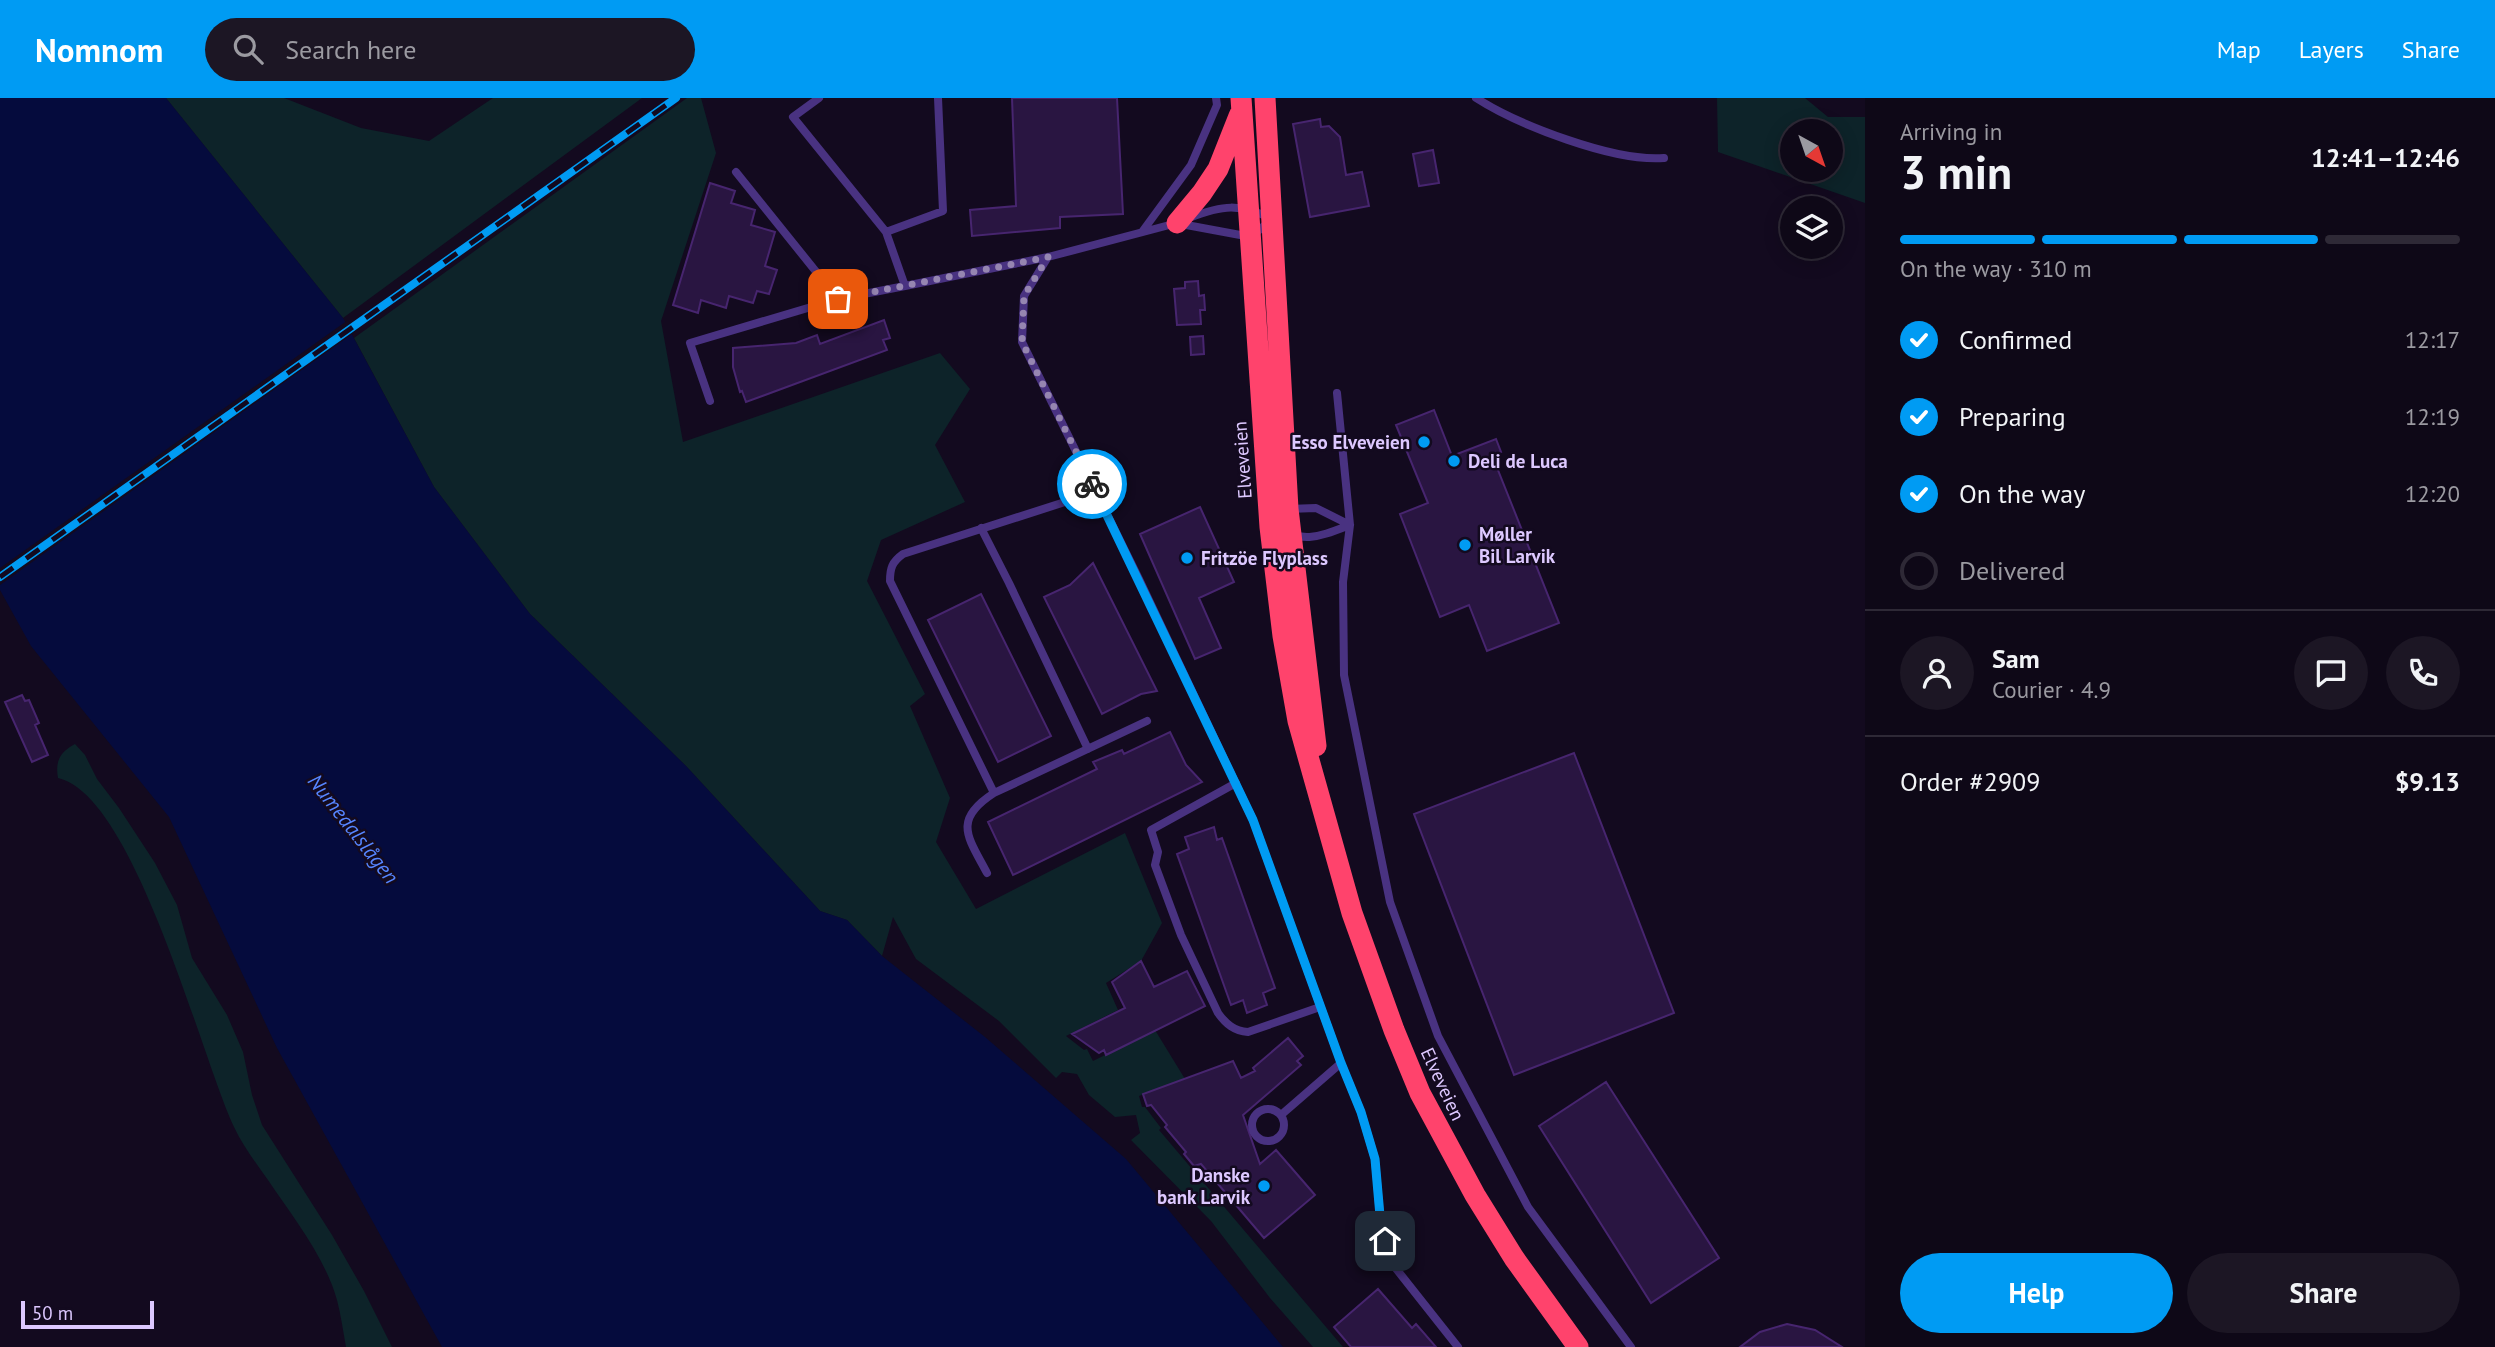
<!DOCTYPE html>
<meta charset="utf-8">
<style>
body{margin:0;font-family:"PT Sans",sans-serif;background:#1c1624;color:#f1f3f6;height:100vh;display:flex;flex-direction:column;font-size:26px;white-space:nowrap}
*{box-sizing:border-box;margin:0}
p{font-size:23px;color:#9b9aa1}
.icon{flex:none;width:38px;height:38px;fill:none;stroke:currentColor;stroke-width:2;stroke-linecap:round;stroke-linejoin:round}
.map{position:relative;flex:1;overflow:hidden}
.sheet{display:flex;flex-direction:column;background:#0e0817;width:630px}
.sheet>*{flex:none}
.needle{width:46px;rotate:140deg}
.fabs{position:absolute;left:1780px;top:21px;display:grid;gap:14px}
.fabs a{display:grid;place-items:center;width:63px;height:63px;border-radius:50%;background:#0e0817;box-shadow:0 4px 18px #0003,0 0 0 2px #2e2936;font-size:35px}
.scale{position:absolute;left:21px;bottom:18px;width:133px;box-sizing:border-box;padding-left:7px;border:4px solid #ddc8ff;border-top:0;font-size:19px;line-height:24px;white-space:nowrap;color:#ddc8ff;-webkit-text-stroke:5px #130a1f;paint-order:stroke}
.pin{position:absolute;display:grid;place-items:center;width:60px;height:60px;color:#fff;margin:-30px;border-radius:14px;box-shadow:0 4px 10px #0006}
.courier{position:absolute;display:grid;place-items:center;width:70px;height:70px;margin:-35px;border:5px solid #009bf3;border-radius:50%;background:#fff;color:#222;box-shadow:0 2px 9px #0007}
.overview em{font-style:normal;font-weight:700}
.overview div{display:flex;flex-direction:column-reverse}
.overview{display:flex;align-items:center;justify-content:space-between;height:119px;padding:0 35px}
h1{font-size:46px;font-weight:700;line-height:52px}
.bar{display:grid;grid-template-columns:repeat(4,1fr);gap:10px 7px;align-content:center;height:84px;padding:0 35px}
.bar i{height:9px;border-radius:5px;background:#2e2936}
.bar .active{background:#009bf3}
.bar p{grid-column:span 4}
.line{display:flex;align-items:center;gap:18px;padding:0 35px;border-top:2px solid #2e2936}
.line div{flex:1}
.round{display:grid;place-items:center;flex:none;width:74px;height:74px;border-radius:37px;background:#1c1624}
ol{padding:0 35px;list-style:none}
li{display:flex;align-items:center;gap:21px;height:77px}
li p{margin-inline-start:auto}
li .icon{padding:7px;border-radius:50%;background:#009bf3;color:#fff;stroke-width:4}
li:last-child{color:#9b9aa1}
li i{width:38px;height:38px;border:4px solid #2e2936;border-radius:50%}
.cta{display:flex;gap:14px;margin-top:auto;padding:14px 35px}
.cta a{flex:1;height:80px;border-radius:42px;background:#009bf3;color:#fff;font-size:28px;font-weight:700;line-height:80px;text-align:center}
.cta a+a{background:#1c1624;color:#f1f3f6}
header{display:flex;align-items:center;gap:42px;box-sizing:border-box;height:98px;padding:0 35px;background:#009bf3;color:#fff}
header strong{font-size:33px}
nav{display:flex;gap:38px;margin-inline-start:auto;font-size:24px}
.search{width:490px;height:63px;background:#1c1624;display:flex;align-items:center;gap:18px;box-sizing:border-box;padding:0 24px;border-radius:38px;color:#9b9aa1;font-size:26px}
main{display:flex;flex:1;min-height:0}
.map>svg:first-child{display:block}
.green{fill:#0d2329;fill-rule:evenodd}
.water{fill:#050b3d}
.pier{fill:#130a1f}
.building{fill:#291541;stroke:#47256f;stroke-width:2}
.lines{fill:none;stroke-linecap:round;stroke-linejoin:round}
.lane{stroke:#493281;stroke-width:8}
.highway{stroke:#ff436c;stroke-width:21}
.rail-casing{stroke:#009bf3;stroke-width:8}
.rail{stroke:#130a1f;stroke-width:5;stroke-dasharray:16;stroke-linecap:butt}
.done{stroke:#9686b1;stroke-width:7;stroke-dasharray:0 12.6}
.route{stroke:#009bf3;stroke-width:9}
.poi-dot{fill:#009bf3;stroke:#130a1f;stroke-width:2.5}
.labels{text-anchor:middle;stroke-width:5;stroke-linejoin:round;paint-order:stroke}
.poi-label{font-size:19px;font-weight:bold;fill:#ddc8ff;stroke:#130a1f;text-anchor:start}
.street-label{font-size:19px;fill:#ddc8ff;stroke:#130a1f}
.water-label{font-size:21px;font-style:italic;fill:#5685ff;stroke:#130a1f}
</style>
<header>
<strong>Nomnom</strong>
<div class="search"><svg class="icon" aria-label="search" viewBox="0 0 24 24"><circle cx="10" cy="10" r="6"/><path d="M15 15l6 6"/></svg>Search here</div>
<nav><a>Map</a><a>Layers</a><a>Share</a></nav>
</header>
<main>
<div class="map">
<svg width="1865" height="1249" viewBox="0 0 1865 1249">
<rect width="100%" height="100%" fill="#130a1f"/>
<path class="green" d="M166,0H284L361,30L429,43L493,0H642L343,220Z
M687,0H701L716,55L661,223L683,344L940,255L970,291L935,347L965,404L881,442L867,483L925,596L910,608L950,700L936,744L976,811L1125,735L1162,825L1141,863L1106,885L1118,912L1066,938L1084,952L1087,951L1093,963L1155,932L1185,981L1139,998L1142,1009H1145L1161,1030L1159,1032L1343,1249H1313L1270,1200L1211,1123L1131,1042L1140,1035L1136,1017L1115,1019L1089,997L1077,976L1062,974L1056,980L999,923L916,861L893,819L882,858L847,822L820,813L686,668L530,516L434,389L354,240Z
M1717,0H1805L1828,19H1865V105L1718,54ZM1830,33V72H1792V33Z
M75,646L85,657L97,681L119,710L155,765L177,807L192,860L227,917L243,954L252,997L262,1027L332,1137L364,1193L392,1249H346C343,1233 341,1217 337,1202C325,1159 293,1119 268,1082C256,1065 243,1048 234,1029C201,959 135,697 58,680C55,663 60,654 75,646Z"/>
<path class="water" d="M0,0H166L343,220L434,389L530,516L686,668L820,813L847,822L882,858L985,939L1126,1061L1283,1249H442L277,950L169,719L31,548L0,492Z"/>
<path class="pier" d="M348,222L355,234L0,487V470Z"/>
<path class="building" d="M1012,0H1117L1123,116L1060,119V130L972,138L970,112L1016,108Z
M1320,21L1321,29L1329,28L1340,39L1346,77L1362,74L1369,108L1310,119L1293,26Z
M1433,52L1439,85L1419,88L1413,56Z
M710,85L735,93L731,105L755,112L751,127L775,134L765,168L777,172L769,196L757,193L753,205L729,198L726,210L701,202L698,215L673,207Z
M1198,183L1199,198L1204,197L1205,212H1200L1201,226L1177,227L1174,191L1185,190V184Z
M884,222L890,240L883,242L887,252L746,304L742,293L740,294L733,269V250L796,245L817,237L820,246Z
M1203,238L1204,256L1191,257L1190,239Z
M1434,312L1452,358L1496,341L1501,354L1492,357L1559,525L1487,553L1469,507L1440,519L1400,416L1428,405L1396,327Z
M1200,409L1234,484L1199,500L1221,550L1195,561L1140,436Z
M1093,465L1157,593L1141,596L1102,616L1044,499L1070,487Z
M981,496L1051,638L998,664L928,522Z
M22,597L25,603L29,602L39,625L35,627L48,657L32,664L5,604Z
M1170,634L1186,667L1202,684L1013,777L988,724L1097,671L1093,664L1122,652L1124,656Z
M1574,655L1674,915L1514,977L1414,716Z
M1214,729L1217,742L1222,740L1275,890L1263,895L1267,907L1247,915L1243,902L1231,907L1177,756L1189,751L1185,739Z
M1141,863L1154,889L1187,873L1205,908L1106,957L1104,952L1099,955L1072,936L1125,910L1112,884Z
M1288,940L1303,958L1297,963L1301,967L1243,1017L1260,1066L1276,1052L1315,1097L1264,1140L1201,1066L1194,1068L1184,1056L1186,1054L1165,1029L1167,1027L1151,1007L1147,1008L1143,996L1233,963L1241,980L1255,973L1253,970Z
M1606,984L1719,1160L1651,1205L1539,1028Z
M1378,1191L1412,1230L1416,1226L1436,1249H1351L1334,1229Z
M1787,1226L1815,1232L1842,1249H1740L1760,1234Z"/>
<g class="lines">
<path class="lane" d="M819,0L793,19L886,134L943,113L938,0
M1476,0C1518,27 1614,64 1664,60
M736,74L838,201L905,188
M1181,126L1251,139L1272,121C1239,105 1223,107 1189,120
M886,134L905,188L1048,159L1177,125
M1142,134L1191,67L1217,7L1216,0
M1048,159L1024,198L1022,244L1139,481L1253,722L1341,965L1361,1014L1375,1061L1381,1129L1390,1163L1458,1249
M1337,295L1350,427L1343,484L1344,577L1390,804L1438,938L1528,1109L1631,1249
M710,303L690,245L838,201
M1096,394L903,456C892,464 890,470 890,483L994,695L1147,623
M1316,410L1350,427C1316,440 1305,445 1270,429L1288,411Z
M981,430L1009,485L1088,651
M1236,685L1151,732L1158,754L1155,767L1181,837L1218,915C1226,926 1234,933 1248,934L1320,909
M987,775C968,739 952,722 994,695
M1252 1027a16 16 0 1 1 32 0a16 16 0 1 1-32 0Z
M1281,1017L1341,965"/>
<path class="highway" d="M1241,0L1270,429L1283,538L1298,623L1352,815L1394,932L1420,995L1475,1097L1514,1160L1578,1249
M1265,0L1288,411L1316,648
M1177,125L1202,95L1218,71L1239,18"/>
<g class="rail-casing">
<path id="rail" d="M0,479L676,0"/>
</g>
<use href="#rail" class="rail"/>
</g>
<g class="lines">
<path class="done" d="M838,201L1048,159L1024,198L1022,244L1092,386"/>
<path class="route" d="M1092,386L1253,722L1341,965L1361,1014L1375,1061L1381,1129L1385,1143"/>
</g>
<g class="poi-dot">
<circle cx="1424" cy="344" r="7"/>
<circle cx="1454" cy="363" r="7"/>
<circle cx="1465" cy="447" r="7"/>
<circle cx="1187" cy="460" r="7"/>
<circle cx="1264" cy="1088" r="7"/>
</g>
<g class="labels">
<g class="poi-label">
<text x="1410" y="351" text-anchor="end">Esso Elveveien</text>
<text x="1468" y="370">Deli de Luca</text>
<text x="1479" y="443">Møller<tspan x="1479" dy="22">Bil Larvik</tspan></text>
<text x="1201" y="467">Fritzöe Flyplass</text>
<text x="1250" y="1084" text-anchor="end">Danske<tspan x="1250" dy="22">bank Larvik</tspan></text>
</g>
<g class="street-label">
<text transform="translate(1242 362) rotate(-94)" y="7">Elveveien</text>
<text transform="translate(1443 986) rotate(65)" y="7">Elveveien</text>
</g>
<g class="water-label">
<text transform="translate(353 731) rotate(52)" y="7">Numedalslågen</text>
</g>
</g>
</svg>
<div class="fabs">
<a><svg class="needle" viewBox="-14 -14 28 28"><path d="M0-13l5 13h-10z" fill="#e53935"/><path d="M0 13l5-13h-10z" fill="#9b9aa1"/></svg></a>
<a><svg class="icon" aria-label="layers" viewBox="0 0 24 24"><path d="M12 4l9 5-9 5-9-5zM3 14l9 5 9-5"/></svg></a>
</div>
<div class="scale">50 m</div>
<div class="pin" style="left:838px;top:201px;background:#ea580c"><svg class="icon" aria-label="bag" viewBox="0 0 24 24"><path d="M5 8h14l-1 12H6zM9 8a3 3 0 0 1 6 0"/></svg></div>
<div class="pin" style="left:1385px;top:1143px;background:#1f2937"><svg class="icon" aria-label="home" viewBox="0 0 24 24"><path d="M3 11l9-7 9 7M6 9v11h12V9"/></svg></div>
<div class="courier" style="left:1092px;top:386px"><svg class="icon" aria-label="bike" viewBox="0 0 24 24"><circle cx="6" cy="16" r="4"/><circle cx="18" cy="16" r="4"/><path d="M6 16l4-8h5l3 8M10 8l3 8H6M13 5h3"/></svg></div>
</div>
<section class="sheet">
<div class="overview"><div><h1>3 min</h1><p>Arriving in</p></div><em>12:41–12:46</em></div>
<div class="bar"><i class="active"></i><i class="active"></i><i class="active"></i><i></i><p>On the way · 310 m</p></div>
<ol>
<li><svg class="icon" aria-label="check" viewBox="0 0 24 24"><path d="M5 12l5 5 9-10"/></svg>Confirmed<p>12:17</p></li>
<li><svg class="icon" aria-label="check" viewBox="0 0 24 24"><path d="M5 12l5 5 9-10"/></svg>Preparing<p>12:19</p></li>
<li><svg class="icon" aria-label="check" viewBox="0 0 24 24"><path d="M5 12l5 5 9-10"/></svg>On the way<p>12:20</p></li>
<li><i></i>Delivered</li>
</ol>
<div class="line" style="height:126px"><a class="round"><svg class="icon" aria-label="person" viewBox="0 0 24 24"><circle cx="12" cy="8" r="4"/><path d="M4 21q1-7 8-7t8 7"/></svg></a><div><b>Sam</b><p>Courier · 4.9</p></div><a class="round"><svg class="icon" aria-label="chat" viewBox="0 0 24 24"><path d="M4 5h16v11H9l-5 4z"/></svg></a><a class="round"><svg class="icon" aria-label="phone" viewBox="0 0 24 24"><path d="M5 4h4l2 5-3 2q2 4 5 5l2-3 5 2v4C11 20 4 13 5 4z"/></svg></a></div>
<div class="line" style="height:91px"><div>Order #2909</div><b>$9.13</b></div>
<div class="cta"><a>Help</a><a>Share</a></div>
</section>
</main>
